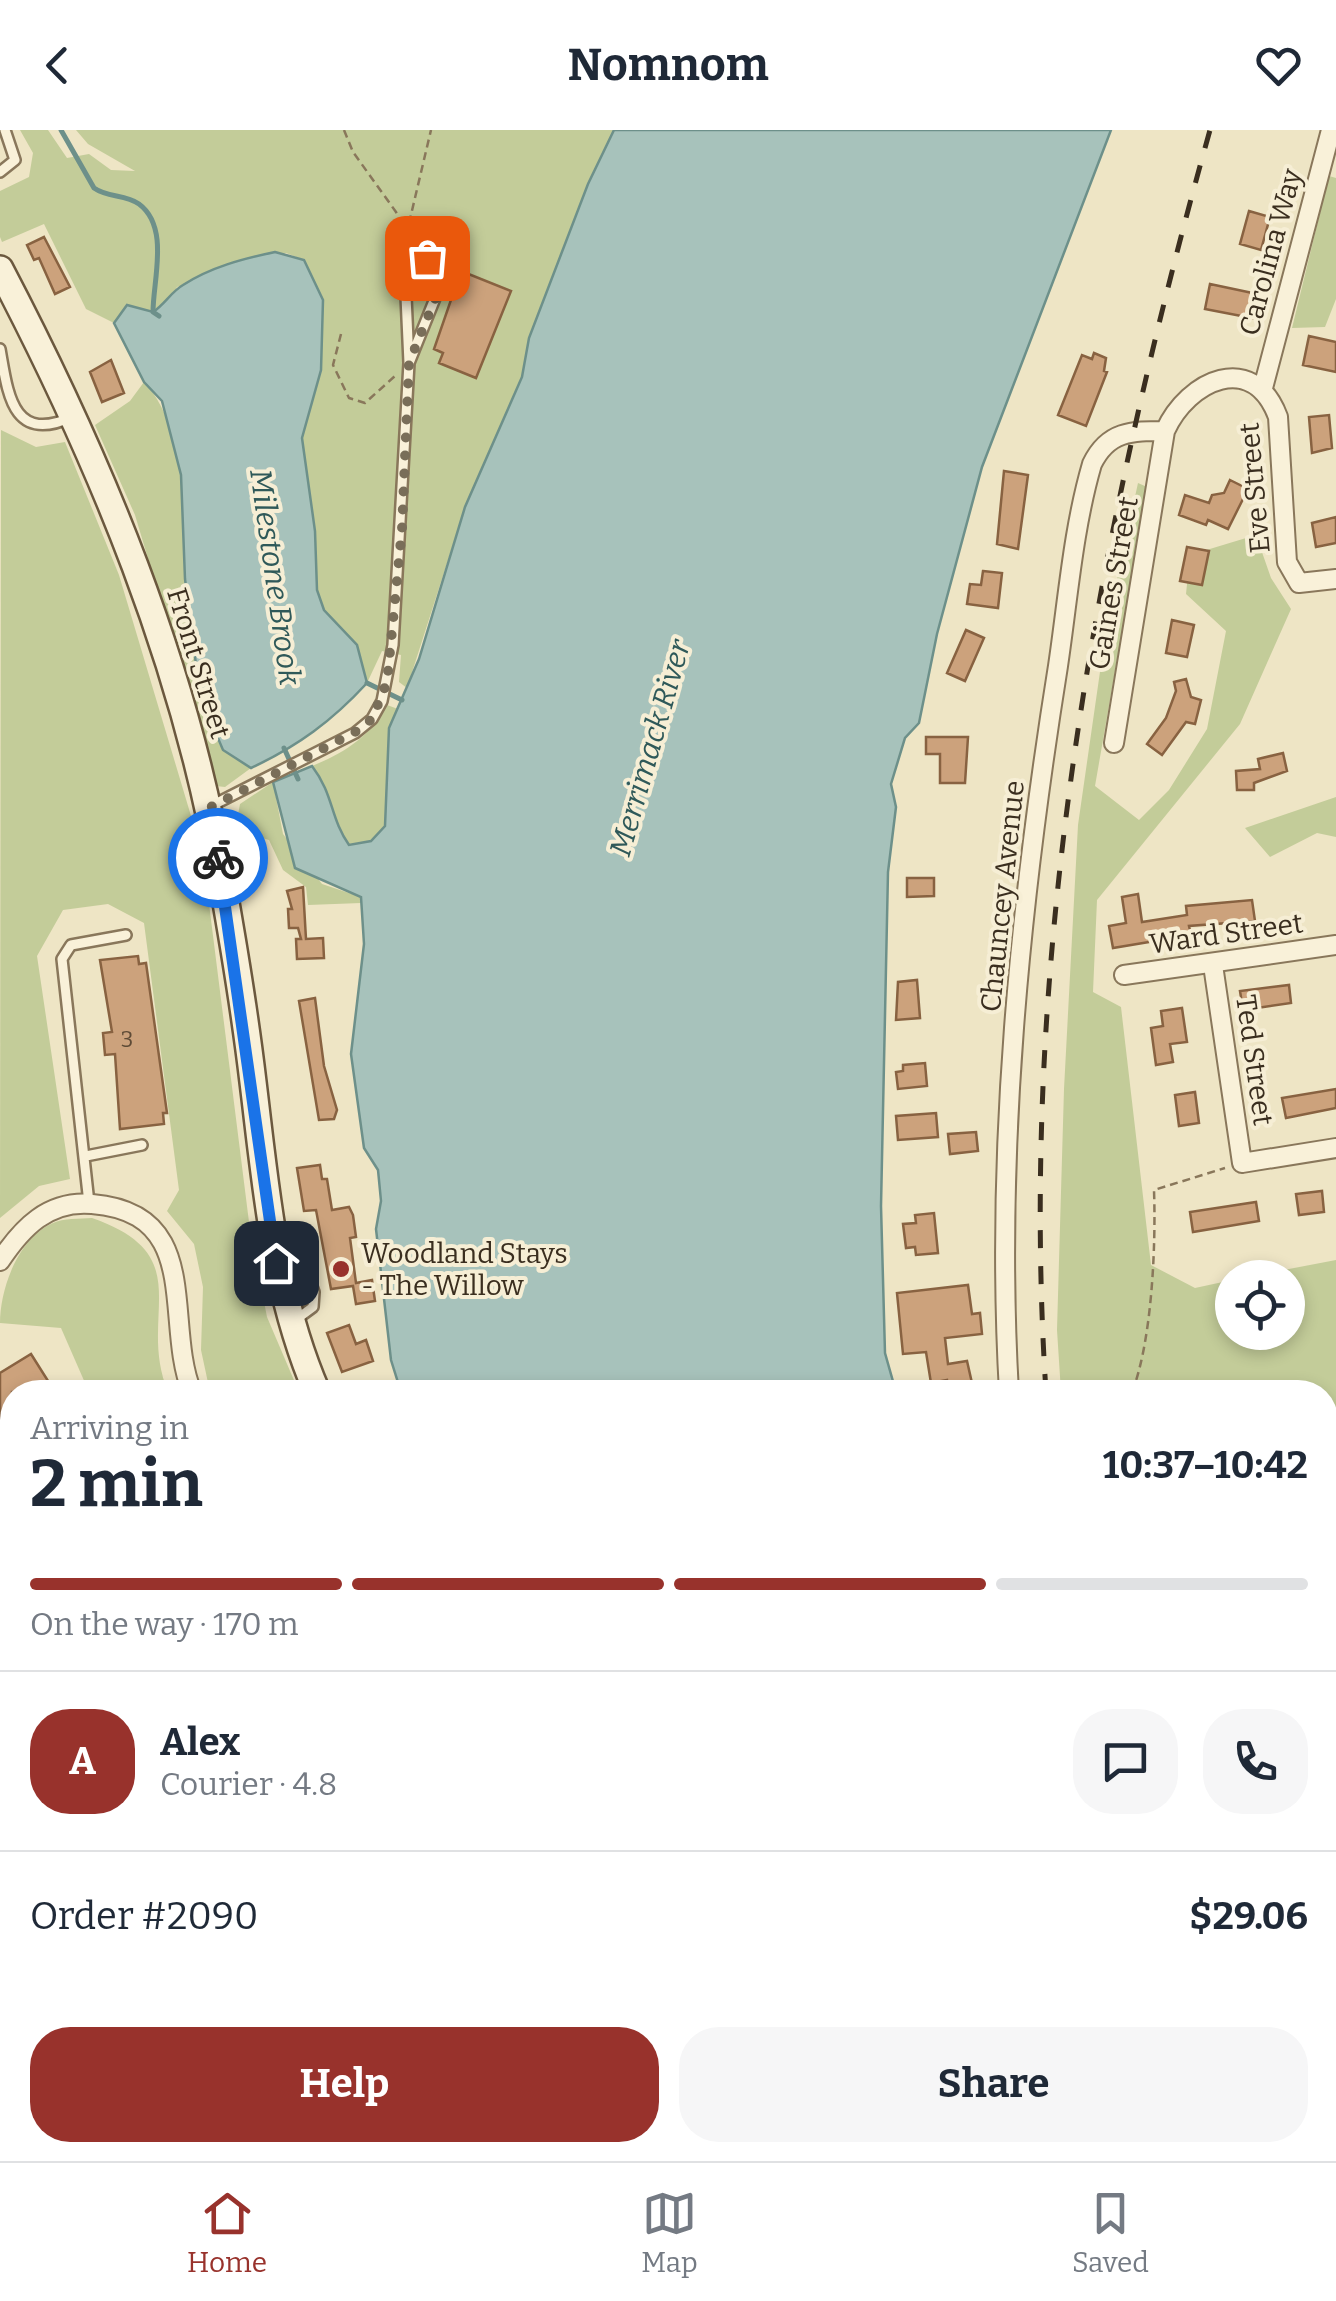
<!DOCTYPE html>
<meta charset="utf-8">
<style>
body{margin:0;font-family:Bitter,serif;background:#f6f6f7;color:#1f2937;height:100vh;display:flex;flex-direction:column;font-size:38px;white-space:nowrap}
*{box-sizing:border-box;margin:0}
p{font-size:32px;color:#747a83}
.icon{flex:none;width:55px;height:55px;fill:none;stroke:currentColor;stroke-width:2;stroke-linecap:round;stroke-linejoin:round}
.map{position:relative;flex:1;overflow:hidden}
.details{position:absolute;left:0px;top:1250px;width:1338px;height:782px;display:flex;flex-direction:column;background:#fff;border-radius:40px 40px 0 0;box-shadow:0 5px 15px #0003}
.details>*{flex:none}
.tools{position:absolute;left:1215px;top:1130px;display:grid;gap:20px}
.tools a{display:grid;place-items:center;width:90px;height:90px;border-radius:50%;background:#fff;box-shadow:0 5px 15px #0003;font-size:50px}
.pin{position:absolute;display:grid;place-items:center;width:85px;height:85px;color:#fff;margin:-42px;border-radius:20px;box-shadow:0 5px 15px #0006}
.courier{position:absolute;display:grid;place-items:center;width:100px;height:100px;margin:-50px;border:8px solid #1a73e8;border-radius:50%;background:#fff;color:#222;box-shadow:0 2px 12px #0007}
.headline em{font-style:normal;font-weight:700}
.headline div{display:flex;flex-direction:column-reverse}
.headline{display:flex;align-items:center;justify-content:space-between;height:170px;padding:0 30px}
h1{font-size:65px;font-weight:700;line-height:75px}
.bar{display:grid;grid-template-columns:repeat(4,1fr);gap:15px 10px;align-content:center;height:120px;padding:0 30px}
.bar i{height:12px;border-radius:8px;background:#e0e1e3}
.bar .current{background:#98322c}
.bar p{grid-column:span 4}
.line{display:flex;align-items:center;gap:25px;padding:0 30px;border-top:2px solid #e0e1e3}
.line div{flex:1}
.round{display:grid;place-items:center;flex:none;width:105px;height:105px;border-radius:40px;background:#f6f6f7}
.action{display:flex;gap:20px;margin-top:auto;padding:20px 30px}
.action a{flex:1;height:115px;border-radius:40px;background:#98322c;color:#fff;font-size:40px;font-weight:700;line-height:115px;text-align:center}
.action a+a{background:#f6f6f7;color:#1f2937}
header{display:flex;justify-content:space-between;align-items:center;height:130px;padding:0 30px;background:#fff;font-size:45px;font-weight:700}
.dock{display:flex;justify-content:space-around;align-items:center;height:140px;border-top:2px solid #e0e1e3;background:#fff;font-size:28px;color:#747a83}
.dock a{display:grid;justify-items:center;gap:5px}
.dock .current{color:#98322c}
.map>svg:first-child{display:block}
.green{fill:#c3cc99}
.water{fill:#a7c2bb;stroke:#6d908a;stroke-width:2.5}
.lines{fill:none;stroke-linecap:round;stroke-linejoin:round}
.stream{stroke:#6d908a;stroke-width:5}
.building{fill:#cca27c;stroke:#886241;stroke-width:2.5}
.service-casing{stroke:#89775b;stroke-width:14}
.minor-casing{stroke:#89775b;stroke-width:22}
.secondary-casing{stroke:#6b583e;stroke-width:30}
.path{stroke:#89775b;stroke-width:2.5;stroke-dasharray:8 5;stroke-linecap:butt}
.service{stroke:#f9f1d9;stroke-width:9}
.minor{stroke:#f9f1d9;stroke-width:18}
.secondary{stroke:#f9f1d9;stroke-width:25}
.rail{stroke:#3a2e1f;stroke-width:5;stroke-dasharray:18 18;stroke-linecap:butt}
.done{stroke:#796e59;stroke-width:10;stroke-dasharray:0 18}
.route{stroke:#1a73e8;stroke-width:12}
.poi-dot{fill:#98322c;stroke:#f6eed5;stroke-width:4}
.labels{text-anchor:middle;stroke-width:8;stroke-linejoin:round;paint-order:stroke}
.number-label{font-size:22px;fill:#5e4b36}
.street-label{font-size:28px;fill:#3a2e1f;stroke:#f6eed5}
.poi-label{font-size:28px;fill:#3a2e1f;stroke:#f6eed5;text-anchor:start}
.water-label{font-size:30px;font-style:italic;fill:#2f5959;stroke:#f6eed5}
</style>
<header><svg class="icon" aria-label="back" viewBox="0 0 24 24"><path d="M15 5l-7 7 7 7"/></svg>Nomnom<svg class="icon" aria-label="heart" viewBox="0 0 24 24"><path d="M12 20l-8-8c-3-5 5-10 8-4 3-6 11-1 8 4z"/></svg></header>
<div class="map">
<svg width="1336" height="2031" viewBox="0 0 1336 2031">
<rect width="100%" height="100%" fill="#eee5c5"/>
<path class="green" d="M20,0H48L67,28L89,24L111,40L135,41L88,14L76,0H614L588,55L529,208L522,247L465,377L407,558L399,552L401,525L382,521L367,553L357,515L324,480L317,460L315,401L302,308L323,171L304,130L286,123L177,157L168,173L153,182L127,175L114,193L86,179L44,94L2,112L0,107V61L29,47L33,23Z
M1329,46L1336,48V169L1325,197L1292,198Z
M144,252C209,320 170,494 209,587C213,597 217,614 225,621C232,628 243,633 251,638L225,657L216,656L135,385L95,295L130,271Z
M1,300L36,317L65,312L119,445L203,726L250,1100L267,1187L299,1262H210L201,1220L203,1157L194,1114L167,1081L179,1060L144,793L108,774L63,780L37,826L70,1049L39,1056L0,1088Z
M1138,353L1147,357L1095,656L1139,690L1169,660L1207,599L1226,501L1186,464L1190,425L1256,405L1271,448L1291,479L1240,594L1097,770L1093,862L1121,877L1151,1135L1195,1158L1232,1150V1202H1288V1148L1247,1147L1336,1130V2031H1234L1230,2020H1325V1262H1061L1057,1200L1064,959L1078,695L1106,500Z
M387,575L398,579L389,598L385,696L371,711L349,716C330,687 334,665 312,636C346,622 368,608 387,575Z
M273,652L283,704L322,754L361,767V773L308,775L306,757L283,740L269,710L242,702L234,706L240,674Z
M1336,667V707L1317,703L1270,727L1245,698Z
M92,1088C201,1126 136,1185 168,1262H89L61,1198L0,1193C0,1159 18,1108 53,1093C63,1088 80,1089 92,1088Z
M12,1422V1983L0,1979V1430Z
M52,2020H435L441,2031H63Z"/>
<path class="water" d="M614,0H1111L982,337L937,504L919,593L905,608L891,654L896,677L888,742L881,1076L885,1223L896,1262H401L391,1230L376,1099L381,1071L378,1040L364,1018L351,924L364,814L361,767L295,738L273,652L312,636C334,665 330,688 349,715L371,711L385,696L389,598L419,529L465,377L522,247L529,208L588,54Z
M275,122L304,130L323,170L321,240L302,308L315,401L317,460L324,480L357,515L367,553C332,591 298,616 251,638L223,620L200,566L185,449L181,345L162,271L144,252L114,193L127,175L153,182C165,174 171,162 183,155C211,137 242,129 275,122Z
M722,2020H1133L1138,2031H726Z"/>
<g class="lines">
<path class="stream" d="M61,0L94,58C108,68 125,64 139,74C170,97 153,150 153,182L159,186
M367,553L402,570
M284,618L298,649"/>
</g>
<path class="building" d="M1249,81L1270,87L1261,120L1240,114Z
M44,107L70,157L55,164L39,128L34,130L27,115Z
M461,141L511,161L476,248L439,233L443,223L434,219Z
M1210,154L1262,165L1257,189L1205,179Z
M1309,206L1336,212V242L1303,235Z
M1094,223L1106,228L1104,241L1107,242L1086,296L1058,285L1082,225L1092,229Z
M111,230L124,263L102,272L90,242Z
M1329,285L1332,318L1312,323L1309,287Z
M1004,341L1028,345L1018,419L997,414Z
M1230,350L1248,359L1228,399L1208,390L1206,395L1179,385L1185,365L1209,373L1212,365L1224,363Z
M1336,387V413L1316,417L1312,393Z
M1187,417L1209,421L1202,455L1180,451Z
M983,441L1002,443L998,478L967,474L970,454L981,455Z
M1172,490L1194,495L1187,527L1166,523Z
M966,500L984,508L965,551L947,543Z
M1186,549L1191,567L1201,570L1195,594L1186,592L1162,625L1147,614L1166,588L1176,561L1174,552Z
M926,607H968L965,653H940V624H926Z
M1283,623L1287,641L1254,653V660H1237L1236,641L1260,639L1258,629Z
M907,748H934V766L907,767Z
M303,757L306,809L323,808L324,828L297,829L296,809H301L298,798H289L288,779H292L287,761Z
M1138,764L1142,792L1187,785L1186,776L1252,770L1255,791L1189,796L1191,805L1113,818L1109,796L1126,793L1122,767Z
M138,826L139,834L146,833L167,983H163L164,994L120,999L115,924L105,925L103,903L112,902L100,830Z
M917,850L920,888L896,890L898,852Z
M1289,855L1291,873L1243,880L1240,861Z
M315,868L324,936L337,980L334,989L319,990L299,871Z
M1182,878L1187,912L1170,914L1173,932L1156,935L1151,898L1163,896L1161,881Z
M925,933L927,956L898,959L896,942L903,941V935Z
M1336,959V978L1286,988L1282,968Z
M1195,962L1199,993L1179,996L1175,965Z
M936,983L938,1007L898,1010L896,986Z
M976,1002L978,1021L950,1024L948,1004Z
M320,1035L322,1049H327L332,1080L349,1077L353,1085L356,1107L350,1108L356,1153L372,1150L375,1171L356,1174L353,1156L331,1159L316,1080L304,1081L297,1038Z
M1322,1061L1324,1082L1299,1085L1296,1064Z
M1256,1072L1259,1091L1193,1102L1190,1082Z
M934,1083L938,1123L916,1125L915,1117L906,1118L903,1094L916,1093L915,1085Z
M968,1155L972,1184L980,1183L982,1204L945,1208L948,1234L967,1231L974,1262H949L947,1250L931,1253L926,1222L903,1224L897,1163Z
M349,1195L356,1214L366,1210L373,1231L342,1242L327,1203Z
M31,1224L55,1262H12V1295L0,1302V1243Z"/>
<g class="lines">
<g class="service-casing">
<path id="service" d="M0,42L15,30L5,0
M0,219C8,264 12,314 72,287
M211,676L355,603L372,589L382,571L393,515L409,233L405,144L410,133L427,129L439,135L438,161L409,233
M86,1026L142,1015
M89,1073L62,829L71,815L126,805
M284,1134L307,1142L314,1162L313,1177L294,1191
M0,1333L12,1325
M85,2031L95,2020"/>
</g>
<g class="minor-casing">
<path id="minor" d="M1263,258L1331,0
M1114,613L1165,301
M1213,835L1242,1033L1336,1018
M1124,845L1336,815
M0,1131C22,1098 48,1070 92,1074C205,1083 163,1192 192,1262
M1009,1262C995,1022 1020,773 1058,536C1068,469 1073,399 1092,334C1108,301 1131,301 1165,301C1188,250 1253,220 1278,287L1287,432L1299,453L1336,449
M467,2031V2020"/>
</g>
<g class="secondary-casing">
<path id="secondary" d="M0,139C101,332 185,534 222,750C234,817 245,884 253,952C266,1058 274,1163 317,1262
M662,2020V2031"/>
</g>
<path class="path" d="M344,0L353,22L396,82L411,120
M406,106L431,0
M341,204L333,235L349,268L365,273L395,246
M1137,1254L1164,1262
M1132,1262C1152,1211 1156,1116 1154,1060L1225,1038
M1325,1678L1336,1712
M1325,1763L1336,1769
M1163,2031L1165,2020"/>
<use href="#service" class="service"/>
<use href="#minor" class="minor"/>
<use href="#secondary" class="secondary"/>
<path class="rail" d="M1046,1262C1018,835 1095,410 1210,0
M1211,2020L1215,2031"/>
</g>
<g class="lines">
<path class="done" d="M218,728L209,678L355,602L372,589L387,552L402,399L409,233L438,162L440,142L427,128"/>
<path class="route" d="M218,728L276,1133"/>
</g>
<circle class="poi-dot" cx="341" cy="1139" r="10"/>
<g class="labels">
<g class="number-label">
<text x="127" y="917">3</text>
</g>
<g class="street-label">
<text transform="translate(1270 122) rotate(-75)" y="10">Carolina Way</text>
<text transform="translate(1254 358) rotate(-95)" y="10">Eve Street</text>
<text transform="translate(1113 453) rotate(-80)" y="10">Gaines Street</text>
<text transform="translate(199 533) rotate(73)" y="10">Front Street</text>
<text transform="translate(1002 766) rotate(-84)" y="10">Chauncey Avenue</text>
<text transform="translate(1226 803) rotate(-8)" y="10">Ward Street</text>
<text transform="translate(1255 930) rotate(82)" y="10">Ted Street</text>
</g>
<g class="poi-label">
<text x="361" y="1133">Woodland Stays<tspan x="361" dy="32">- The Willow</tspan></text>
</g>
<g class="water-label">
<text transform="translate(275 447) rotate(82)" y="10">Milestone Brook</text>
<text transform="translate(650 618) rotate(-74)" y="10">Merrimack River</text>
</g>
</g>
</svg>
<div class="tools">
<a><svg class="icon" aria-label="locate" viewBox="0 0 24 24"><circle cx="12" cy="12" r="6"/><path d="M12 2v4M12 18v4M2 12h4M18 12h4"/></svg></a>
</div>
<div class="pin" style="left:427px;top:128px;background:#ea580c"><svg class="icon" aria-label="bag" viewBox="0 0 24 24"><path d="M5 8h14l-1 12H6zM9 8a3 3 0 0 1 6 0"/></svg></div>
<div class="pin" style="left:276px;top:1133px;background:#1f2937"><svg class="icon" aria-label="home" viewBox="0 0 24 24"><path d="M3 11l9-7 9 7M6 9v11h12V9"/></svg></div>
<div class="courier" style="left:218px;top:728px"><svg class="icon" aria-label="bike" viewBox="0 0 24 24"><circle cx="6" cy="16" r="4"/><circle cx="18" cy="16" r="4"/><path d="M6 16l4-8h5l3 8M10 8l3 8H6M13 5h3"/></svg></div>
<section class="details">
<div class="headline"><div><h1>2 min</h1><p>Arriving in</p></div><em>10:37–10:42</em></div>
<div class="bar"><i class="current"></i><i class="current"></i><i class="current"></i><i></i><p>On the way · 170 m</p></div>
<div class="line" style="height:180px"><b class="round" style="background:#98322c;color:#fff">A</b><div><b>Alex</b><p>Courier · 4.8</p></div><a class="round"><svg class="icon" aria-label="chat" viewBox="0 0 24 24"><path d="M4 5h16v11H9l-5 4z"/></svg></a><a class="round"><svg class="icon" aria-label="phone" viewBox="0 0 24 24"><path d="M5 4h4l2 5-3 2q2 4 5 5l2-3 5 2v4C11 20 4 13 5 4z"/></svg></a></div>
<div class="line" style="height:130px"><div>Order #2090</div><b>$29.06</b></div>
<div class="action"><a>Help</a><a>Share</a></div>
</section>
</div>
<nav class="dock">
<a class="current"><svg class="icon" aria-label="home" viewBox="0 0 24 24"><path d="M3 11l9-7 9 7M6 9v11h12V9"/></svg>Home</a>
<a><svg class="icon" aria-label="map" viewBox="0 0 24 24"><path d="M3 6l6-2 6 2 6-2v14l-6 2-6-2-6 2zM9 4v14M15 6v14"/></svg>Map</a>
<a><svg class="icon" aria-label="saved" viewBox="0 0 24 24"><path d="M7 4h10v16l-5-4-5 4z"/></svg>Saved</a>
</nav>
